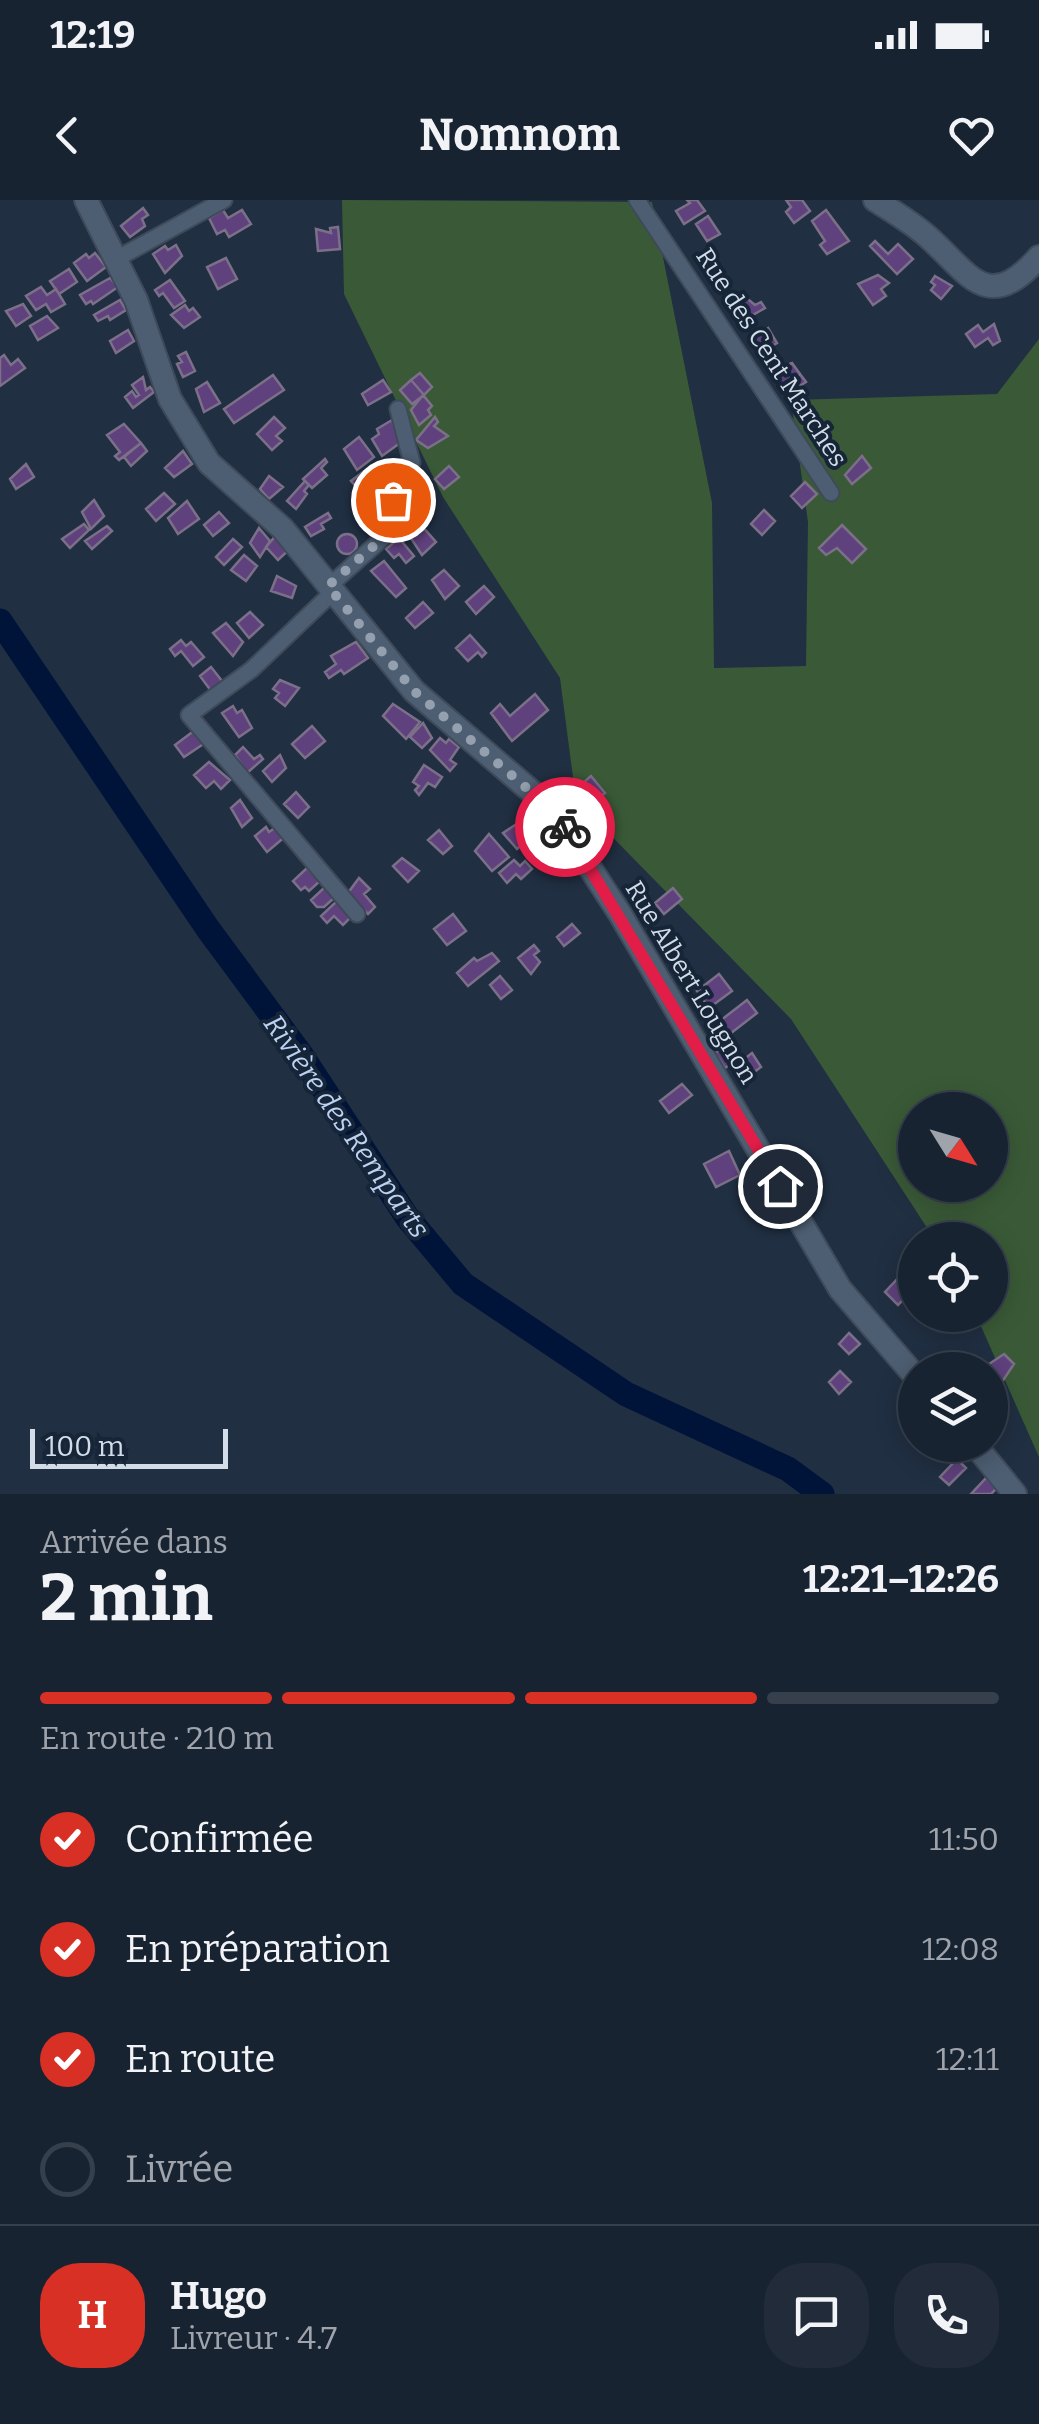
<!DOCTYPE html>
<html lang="fr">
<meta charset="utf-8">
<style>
body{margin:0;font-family:Bitter,serif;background:#212b3a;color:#f1f3f6;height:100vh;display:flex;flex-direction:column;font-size:38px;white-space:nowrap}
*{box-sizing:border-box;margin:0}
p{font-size:32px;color:#9fa4ac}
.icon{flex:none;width:55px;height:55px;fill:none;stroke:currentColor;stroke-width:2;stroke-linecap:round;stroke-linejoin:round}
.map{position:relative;height:1294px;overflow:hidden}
.sheet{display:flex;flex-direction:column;background:#182332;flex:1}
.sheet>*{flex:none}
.needle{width:65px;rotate:127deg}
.buttons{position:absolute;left:898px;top:892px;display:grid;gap:20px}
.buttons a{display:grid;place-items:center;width:110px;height:110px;border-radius:50%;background:#182332;box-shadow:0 5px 25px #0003,0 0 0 2px #36404d;font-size:50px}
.scale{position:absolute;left:30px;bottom:25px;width:198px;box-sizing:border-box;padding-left:10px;border:5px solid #d3dde9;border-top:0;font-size:28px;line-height:35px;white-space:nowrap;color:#d3dde9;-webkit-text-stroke:8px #162537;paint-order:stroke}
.pin{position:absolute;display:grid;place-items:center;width:85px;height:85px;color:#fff;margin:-42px;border:5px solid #fff;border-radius:50%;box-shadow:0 2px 10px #0007}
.courier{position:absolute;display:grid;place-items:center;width:100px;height:100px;margin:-50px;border:8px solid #e11d48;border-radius:50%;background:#fff;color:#222;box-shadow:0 2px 12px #0007}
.summary em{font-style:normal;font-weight:700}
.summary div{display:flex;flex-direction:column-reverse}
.summary{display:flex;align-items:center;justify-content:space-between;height:170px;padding:0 40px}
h1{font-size:65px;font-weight:700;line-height:75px}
.bar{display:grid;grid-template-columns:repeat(4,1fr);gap:15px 10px;align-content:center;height:120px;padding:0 40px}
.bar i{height:12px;border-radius:8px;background:#36404d}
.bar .current{background:#d93025}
.bar p{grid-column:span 4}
.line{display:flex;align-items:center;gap:25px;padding:0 40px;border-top:2px solid #36404d}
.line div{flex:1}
.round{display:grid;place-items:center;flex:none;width:105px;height:105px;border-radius:40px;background:#212b3a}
ol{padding:0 40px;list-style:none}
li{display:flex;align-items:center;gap:30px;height:110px}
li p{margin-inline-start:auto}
li .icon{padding:10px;border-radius:50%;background:#d93025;color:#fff;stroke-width:4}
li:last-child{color:#9fa4ac}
li i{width:55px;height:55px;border:5px solid #36404d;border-radius:50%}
.status{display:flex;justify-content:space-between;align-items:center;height:70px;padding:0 50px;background:#182332;direction:ltr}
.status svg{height:28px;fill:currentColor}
header{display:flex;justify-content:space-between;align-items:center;height:130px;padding:0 40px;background:#182332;font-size:45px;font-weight:700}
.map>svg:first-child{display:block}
.green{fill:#3a5a37;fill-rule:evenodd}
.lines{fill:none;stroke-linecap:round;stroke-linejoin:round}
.river{stroke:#001339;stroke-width:25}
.building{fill:#5f417d;stroke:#7b7088;stroke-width:2.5}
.street-casing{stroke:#3e4a5a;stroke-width:19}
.secondary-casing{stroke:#3e4a5a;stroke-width:26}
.street{stroke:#4d5e72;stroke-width:15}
.secondary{stroke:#4d5e72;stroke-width:22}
.done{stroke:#94a0af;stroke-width:10;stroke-dasharray:0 18}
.route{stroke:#e11d48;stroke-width:12}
.labels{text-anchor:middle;stroke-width:8;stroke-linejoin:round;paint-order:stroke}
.street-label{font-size:25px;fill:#d3dde9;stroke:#162537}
.water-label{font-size:28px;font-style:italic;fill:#bcd2f3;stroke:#162537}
</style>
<div class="status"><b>12:19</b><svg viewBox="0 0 49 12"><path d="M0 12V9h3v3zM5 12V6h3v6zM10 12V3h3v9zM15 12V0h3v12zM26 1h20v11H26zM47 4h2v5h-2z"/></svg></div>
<header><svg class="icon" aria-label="back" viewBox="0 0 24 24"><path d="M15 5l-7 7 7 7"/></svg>Nomnom<svg class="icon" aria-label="heart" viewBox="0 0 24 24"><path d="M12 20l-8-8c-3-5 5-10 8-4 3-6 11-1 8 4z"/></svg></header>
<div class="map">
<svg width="1039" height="1294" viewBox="0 0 1039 1294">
<rect width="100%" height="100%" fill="#202f42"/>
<path class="green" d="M342,0L652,2L712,303L714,468L806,466L808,322L791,200L997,194L1039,139V1257L976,1115H990V1040H935L791,819L576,600L560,478L443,297L344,94ZM915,910H990V985H915Z"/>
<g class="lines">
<path class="river" d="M0,421L208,729L302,856L407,1017L463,1084L626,1194L788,1269L822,1294"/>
</g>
<path class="building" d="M687,0H697L705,11L684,24L676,11L690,3Z
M786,0H802L810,11L794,23L786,12L791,7Z
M143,8L148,15L142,19L145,26L130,37L121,26Z
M223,10L228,18L242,10L251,24L229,37L225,30L217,34L209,18Z
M826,10L849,41L827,54L820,45L825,41L812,21Z
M708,16L720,34L707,41L696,24Z
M338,27L340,49L318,51L316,29L331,33L330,28Z
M875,41L888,54L898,44L913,59L897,74L870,46Z
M176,45L182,56L165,73L153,54L165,46L168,50Z
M95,53L106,67L87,81L74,63L86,54L89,58Z
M226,58L237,79L218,89L207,67Z
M69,69L77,82L59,94L50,81Z
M878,75L889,83L881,89L886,96L873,105L858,84Z
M935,76L952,86L941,99L931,90L935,85L931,82Z
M110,78L118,87L93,104L91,101L86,104L80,95Z
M170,80L185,101L174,108L163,93L159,96L155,90Z
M41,87L47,95L56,89L65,104L51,112L46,104L36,110L26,96Z
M744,96L755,105L761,102L765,108L744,120L734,102Z
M120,100L126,110L110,120L108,116L98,121L94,115Z
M23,104L31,116L16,126L6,111Z
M185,105L189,111L193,108L200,117L184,128L171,115Z
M47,116L58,128L38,140L30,126Z
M994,124L1000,141L993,145L988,138L975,147L966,134L978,125L983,132Z
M768,128L777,143L760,153L753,140Z
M128,130L134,141L116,153L110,141Z
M186,152L195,171L183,177L177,164L182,162L178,156Z
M4,155L11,165L18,159L25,168L0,186V158Z
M792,163L800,174L782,186L771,171Z
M420,173L432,187L424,195L411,180Z
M800,174L806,182L787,194L782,186Z
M273,175L284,190L234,223L224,209Z
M143,177L146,190L150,187L154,192L133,208L125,197L132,191L136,197L139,195L132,185Z
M383,180L391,192L368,205L362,194Z
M411,180L424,195L412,204L400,190Z
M207,182L220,203L204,212L196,189Z
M423,195L432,206L428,210L431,215L419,225L411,210Z
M274,217L285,228L276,236L282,241L272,250L257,234Z
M435,217L438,222L434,226L448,236L428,248L416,240Z
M392,220L400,243L382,256L372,239L379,234L377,229Z
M124,224L141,243L119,260L115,256L120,252L107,235Z
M359,237L374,257L357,270L344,249Z
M141,243L147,251L131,266L124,257Z
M183,251L192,264L174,277L165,268Z
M862,256L871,268L852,284L845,275Z
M325,259L327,262L321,268L327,275L312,288L303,279Z
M26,264L34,277L16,289L10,279Z
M449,266L459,277L444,289L435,279Z
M367,269L376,279L361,292L351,281Z
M269,276L283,287L269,299L260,289Z
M305,281L309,285L304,291L307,294L296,309L287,301Z
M805,282L817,294L802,308L791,296Z
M413,284L422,296L429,291L433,297L418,305L414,300L410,304L401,293Z
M164,293L175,304L156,321L146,309Z
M94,300L104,316L91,329L82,312Z
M187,301L199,319L178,334L168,318Z
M764,310L775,321L762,335L751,324Z
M219,312L229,323L213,336L204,325Z
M328,313L331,318L321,324L324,329L311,336L305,327Z
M414,317L436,342L422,355L403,326Z
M84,324L89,330L70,348L62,339Z
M842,325L866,349L852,363L837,348L826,355L819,348Z
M107,326L112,331L92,349L85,341Z
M259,328L270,341L260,357L250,343Z
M278,333L293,346L278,360L266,347Z
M337 344a10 10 0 1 1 20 0a10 10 0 1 1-20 0Z
M399,338L414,356L406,363L399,354L394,358L386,349Z
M233,339L242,347L224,365L216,357Z
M244,355L257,366L246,381L231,370Z
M384,361L406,388L396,397L371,371Z
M444,370L459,386L445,399L432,380Z
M277,376L296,386L292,398L271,391Z
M484,386L494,397L476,414L466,402Z
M423,402L433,413L415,428L406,418Z
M250,412L263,425L249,438L237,423Z
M226,423L243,442L233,456L213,433Z
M470,435L486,453L482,457L478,452L468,461L456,448Z
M181,440L186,446L191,442L204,457L193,466L181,451L175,456L170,449Z
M356,442L368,458L344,474L341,470L329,478L325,472L336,464L331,456Z
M211,467L226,486L214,495L200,476Z
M280,480L299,488L285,506L275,498L279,493L273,489Z
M535,494L548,510L512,541L491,513L500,504L510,516Z
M393,504L420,522L406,539L383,516Z
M233,506L237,513L242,510L252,528L239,537L222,513Z
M423,523L432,538L422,548L410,537Z
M312,526L325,541L305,558L292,544Z
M195,530L205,543L184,557L175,545Z
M440,538L446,543L449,539L459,547L450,560L456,564L450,571L430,550Z
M243,547L254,559L260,555L263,559L247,573L235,555Z
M280,555L286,568L272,582L263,571Z
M209,562L230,580L221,589L214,581L206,588L194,575Z
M424,565L442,577L435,587L428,583L419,595L415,590L419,586L413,582Z
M591,576L605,593L589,605L576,589Z
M296,592L309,607L298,618L284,604Z
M240,600L252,618L242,627L231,608Z
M524,611L527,615L531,612L542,626L532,634L521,620L519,614Z
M518,623L529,639L517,649L503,633Z
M279,625L287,635L267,652L255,636L266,627L269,632Z
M439,630L452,646L443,654L428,640Z
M489,634L509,657L492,671L475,651Z
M402,658L419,671L408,682L393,666Z
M514,660L520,666L525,661L532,669L521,679L516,674L507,683L499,673Z
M307,668L320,681L309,691L305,687L301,690L293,681Z
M359,678L370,689L364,694L375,707L368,714L363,709L359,712L345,697Z
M326,686L335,697L324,707H317L311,700Z
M673,688L682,699L664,714L655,703Z
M338,700L353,715L343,725L334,716L327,723L321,716Z
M453,714L466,731L447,745L434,729Z
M572,724L580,733L564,746L557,737Z
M534,745L539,751L534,755L540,762L531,774L518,758Z
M492,753L499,761L468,786L457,773L474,758L477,761Z
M719,774L732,791L709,808L697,791Z
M500,776L512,790L501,799L490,785Z
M747,800L757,813L726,837L716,824Z
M727,844L738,859L725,868L715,853Z
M752,853L761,867L749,876L739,863Z
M682,884L692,895L669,913L660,901Z
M729,951L740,975L716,987L704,964Z
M901,1075L914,1089L898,1105L885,1092Z
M849,1133L860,1144L849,1154L839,1144Z
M1004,1154L1014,1164L1000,1185L990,1170L983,1168Z
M840,1171L851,1182L839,1194L829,1182Z
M957,1259L966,1268L949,1285L940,1277Z
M986,1278L997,1288L991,1294H971Z"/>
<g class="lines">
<g class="street-casing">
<path id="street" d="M637,0L831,293
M118,58L224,0
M328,387L384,337L393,314L392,292L409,273L412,263L398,209
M333,392L251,470L189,515L357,714"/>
</g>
<g class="secondary-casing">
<path id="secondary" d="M86,0L136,100L170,199L209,263L283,329L414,491L552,609L620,714L840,1089L915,1176
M875,0C892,11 911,22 927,36C969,73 987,116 1039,57
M975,1245L1015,1294"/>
</g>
<use href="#street" class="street"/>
<use href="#secondary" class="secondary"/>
</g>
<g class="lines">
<path class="done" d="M393,300L390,327L384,337L328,386L414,491L552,610L565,627"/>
<path class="route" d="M565,627L780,986"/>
</g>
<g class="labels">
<g class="street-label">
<text transform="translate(772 157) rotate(57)" y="9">Rue des Cent Marches</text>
<text transform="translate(692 782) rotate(59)" y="9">Rue Albert Lougnon</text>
</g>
<g class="water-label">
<text transform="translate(347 926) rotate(55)" y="10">Rivière des Remparts</text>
</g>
</g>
</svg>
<div class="buttons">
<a><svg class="needle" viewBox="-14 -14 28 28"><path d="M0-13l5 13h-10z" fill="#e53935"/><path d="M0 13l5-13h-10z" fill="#9fa4ac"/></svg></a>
<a><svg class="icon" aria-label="locate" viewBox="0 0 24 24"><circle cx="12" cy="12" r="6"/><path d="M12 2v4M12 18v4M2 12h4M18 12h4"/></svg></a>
<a><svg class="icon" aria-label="layers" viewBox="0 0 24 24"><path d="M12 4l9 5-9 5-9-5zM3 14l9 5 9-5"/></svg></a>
</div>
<div class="scale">100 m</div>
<div class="pin" style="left:393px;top:300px;background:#ea580c"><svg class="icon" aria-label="bag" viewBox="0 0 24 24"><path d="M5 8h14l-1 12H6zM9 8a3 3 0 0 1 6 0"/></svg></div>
<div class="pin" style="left:780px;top:986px;background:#1f2937"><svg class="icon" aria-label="home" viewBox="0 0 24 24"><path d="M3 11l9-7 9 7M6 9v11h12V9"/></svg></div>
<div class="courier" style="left:565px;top:627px"><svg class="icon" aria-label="bike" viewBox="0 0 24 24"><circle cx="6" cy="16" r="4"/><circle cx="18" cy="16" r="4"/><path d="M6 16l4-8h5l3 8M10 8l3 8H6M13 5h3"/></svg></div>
</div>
<section class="sheet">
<div class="summary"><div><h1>2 min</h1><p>Arrivée dans</p></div><em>12:21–12:26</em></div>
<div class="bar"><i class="current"></i><i class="current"></i><i class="current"></i><i></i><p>En route · 210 m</p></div>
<ol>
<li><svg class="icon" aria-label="check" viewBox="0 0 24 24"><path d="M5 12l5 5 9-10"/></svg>Confirmée<p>11:50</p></li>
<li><svg class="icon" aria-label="check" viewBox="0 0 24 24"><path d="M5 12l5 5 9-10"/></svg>En préparation<p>12:08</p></li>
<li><svg class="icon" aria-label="check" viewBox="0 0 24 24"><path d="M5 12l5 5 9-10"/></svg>En route<p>12:11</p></li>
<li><i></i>Livrée</li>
</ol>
<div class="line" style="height:180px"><b class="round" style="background:#d93025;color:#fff">H</b><div><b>Hugo</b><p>Livreur · 4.7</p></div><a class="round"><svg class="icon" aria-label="chat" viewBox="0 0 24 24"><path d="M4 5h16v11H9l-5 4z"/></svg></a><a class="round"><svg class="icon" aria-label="phone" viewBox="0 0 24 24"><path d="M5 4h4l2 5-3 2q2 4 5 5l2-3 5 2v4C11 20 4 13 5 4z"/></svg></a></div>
</section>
